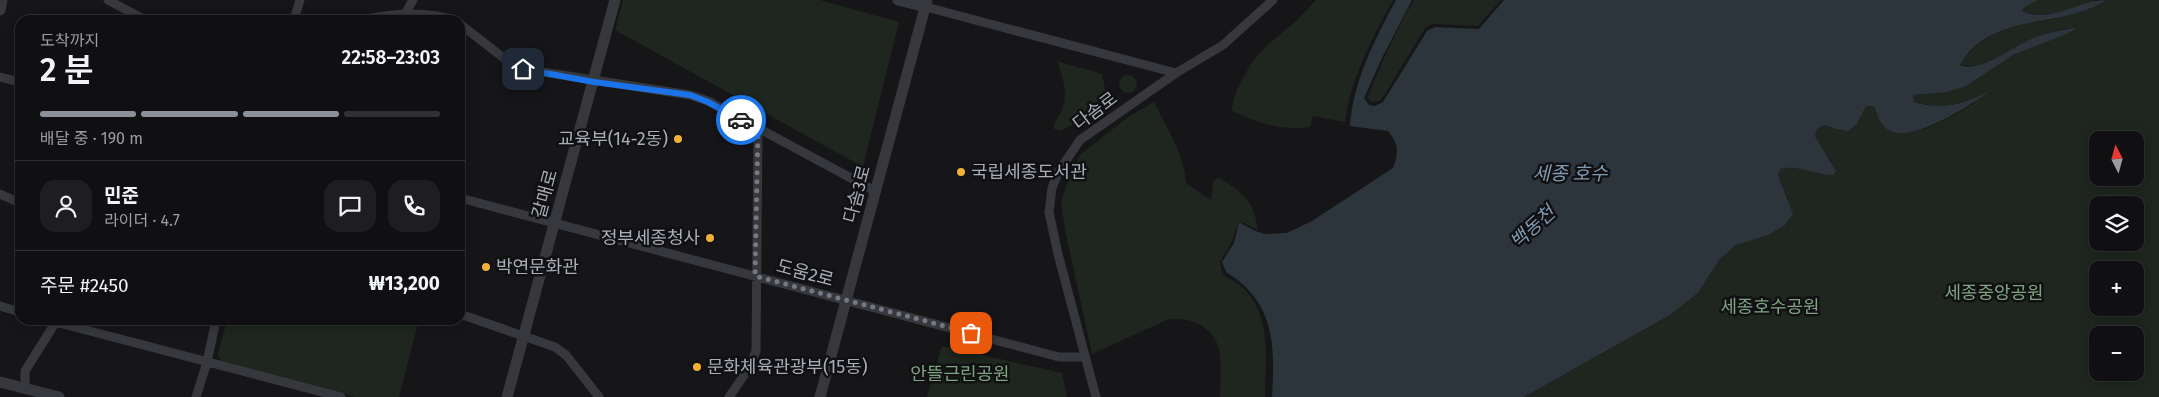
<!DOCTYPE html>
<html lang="ko">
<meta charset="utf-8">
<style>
body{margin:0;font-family:"Fira Sans","Noto Sans KR",sans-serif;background:#1e1e20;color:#f1f3f6;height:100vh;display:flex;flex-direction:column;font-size:19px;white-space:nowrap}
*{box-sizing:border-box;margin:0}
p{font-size:16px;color:#9c9d9f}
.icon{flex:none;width:28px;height:28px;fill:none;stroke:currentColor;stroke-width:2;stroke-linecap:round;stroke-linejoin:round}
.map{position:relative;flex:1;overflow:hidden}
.sheet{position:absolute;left:15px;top:15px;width:450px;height:310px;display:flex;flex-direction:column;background:#101012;border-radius:15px;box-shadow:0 2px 12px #0003,0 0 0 1px #303032}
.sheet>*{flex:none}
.needle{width:32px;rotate:354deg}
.fabs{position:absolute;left:2089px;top:131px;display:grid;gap:10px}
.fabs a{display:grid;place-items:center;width:55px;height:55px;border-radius:10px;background:#101012;box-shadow:0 2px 12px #0003,0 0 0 1px #303032;font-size:25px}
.pin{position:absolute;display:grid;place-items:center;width:42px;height:42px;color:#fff;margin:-21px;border-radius:10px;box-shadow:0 2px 8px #0006}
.courier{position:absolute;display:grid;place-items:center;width:50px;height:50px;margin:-25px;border:4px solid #1a73e8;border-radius:50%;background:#fff;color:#222;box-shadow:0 1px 6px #0007}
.head em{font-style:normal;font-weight:600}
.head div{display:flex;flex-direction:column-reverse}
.head{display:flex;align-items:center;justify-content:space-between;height:85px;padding:0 25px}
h1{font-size:32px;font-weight:600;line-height:38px}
.bar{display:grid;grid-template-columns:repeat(4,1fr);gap:8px 5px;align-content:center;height:60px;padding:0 25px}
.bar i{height:6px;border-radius:4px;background:#303032}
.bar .on{background:#8c9099}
.bar p{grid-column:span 4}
.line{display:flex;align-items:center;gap:12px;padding:0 25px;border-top:1px solid #303032}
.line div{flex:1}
.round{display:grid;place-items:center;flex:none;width:52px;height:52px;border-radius:15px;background:#1e1e20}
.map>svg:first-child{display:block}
.green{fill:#1e261f;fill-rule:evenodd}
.water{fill:#2c353c}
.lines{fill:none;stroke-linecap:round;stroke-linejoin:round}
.minor{stroke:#37383d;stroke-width:9}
.tertiary{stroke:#37383d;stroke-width:11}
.done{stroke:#757880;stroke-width:5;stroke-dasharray:0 9}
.route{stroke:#1a73e8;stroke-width:6}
.poi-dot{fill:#f2b134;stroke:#111113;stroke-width:2}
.labels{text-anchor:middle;stroke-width:5;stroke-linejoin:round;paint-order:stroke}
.street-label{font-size:18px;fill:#a8adb8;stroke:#111113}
.poi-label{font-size:18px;fill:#a8adb8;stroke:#111113;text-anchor:start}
.park-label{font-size:18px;fill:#7fa381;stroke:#111113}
.water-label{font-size:19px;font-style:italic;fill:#7f9bb3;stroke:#111113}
</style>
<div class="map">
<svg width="2159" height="397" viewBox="0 0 2159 397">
<rect width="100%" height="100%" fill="#161618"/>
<path class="green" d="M623,0H820L899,22L863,167L615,30Z
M1316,0H1393C1372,39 1351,78 1345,122L1313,116L1310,127C1283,131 1255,123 1231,110L1237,89L1252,62L1266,46L1297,20Z
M1414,0H1501L1478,26L1432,24L1425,28L1385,94L1380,101L1371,102L1367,98C1381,65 1395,31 1414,0Z
M2038,0H2096C2075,10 2045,19 2022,11L2025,7Z
M2106,0H2159V397H1524L1670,315L1698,293L1719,260L1736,245L1749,240L1788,199L1778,175L1780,169C1794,165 1808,170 1822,175L1832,163L1815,136L1817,129L1824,125L1836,129L1866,106H1874L1882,124C1887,126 1895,132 1900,132C1924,134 1955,115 1974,103L1975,99C1956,108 1934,107 1914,102L1913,95L1926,94L2075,28C2060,29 2043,34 2029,40C2010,49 1982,73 1960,64C1996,11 2057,31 2106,0ZM2098,140H2135V178H2098ZM2098,205H2135V242H2098ZM2098,270H2135V308H2098ZM2098,335H2135V372H2098Z
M1057,61L1102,74L1107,98L1104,107L1061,131L1054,129C1053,122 1058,118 1061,112C1069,94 1063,78 1057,61Z
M1119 84a9 9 0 1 1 18 0a9 9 0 1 1-18 0Z
M1154,102C1166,127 1185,155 1186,183L1211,200L1213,182L1219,177C1244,195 1253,198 1258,230L1239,221L1232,241L1220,262L1223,275C1229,279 1237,282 1242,287C1273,315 1265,360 1265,397H1220C1220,382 1222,364 1219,349C1213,326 1190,317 1169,319L1092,354L1065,230L1061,203L1069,177L1080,155L1128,117Z
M227,320H419L399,397H355L222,362L218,354Z
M942,346L1062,373L1067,397H927Z"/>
<path class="water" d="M1396,0H1412L1383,56L1364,98L1369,105L1375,106L1383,102L1427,31L1435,27L1479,29L1504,0H2038L2025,7L2022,11C2050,24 2079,0 2106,0C2061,30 1990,11 1960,65C1981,73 2012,47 2031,39C2045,33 2060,30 2076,28L2069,33L2013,55L1966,86L1947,92L1913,95L1914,102C1942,110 1964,105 1989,91C1972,105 1908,146 1887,129C1880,124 1877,114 1874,106H1866L1856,125L1848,131L1836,129L1824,125L1817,129L1815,136L1836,171L1833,175C1815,175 1798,164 1780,169L1778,175L1793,214L1785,225L1768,235L1736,245L1719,260L1698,293L1670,315L1524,397H1272C1275,345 1275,302 1226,272L1222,262L1234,243L1239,222L1253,230L1265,234L1287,233L1312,221L1393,168C1399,153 1399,144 1388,131L1350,126C1353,81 1375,39 1396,0Z"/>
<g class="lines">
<path class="minor" d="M108,0L145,20
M926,7L1176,73
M406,12L413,0
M294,20L300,0
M360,20C393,14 421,10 454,20
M460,24L505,59L523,69L690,95L708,101L875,191
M0,77L20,82
M0,194L20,203
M460,198L1059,357H1085
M0,306L20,312
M460,314L555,347L566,355L599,397
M48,320L341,397
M25,388V371L57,320
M196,397L207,362L216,320
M729,397L749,368L756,351L758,129
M1096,397L1058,254L1049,212L1052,188L1059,171L1080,140L1176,73L1223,45L1273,0"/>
<path class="tertiary" d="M898,0L926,7
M0,10L2,0
M0,382L59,397
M507,397L615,0
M820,397L927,0"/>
</g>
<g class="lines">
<path class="done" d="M741,120L758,129L755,276L971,333"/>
<path class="route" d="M523,69L594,82L690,95L708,102L741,120"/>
</g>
<g class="poi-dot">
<circle cx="678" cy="139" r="5"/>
<circle cx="961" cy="172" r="5"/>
<circle cx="710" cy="238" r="5"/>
<circle cx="486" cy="267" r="5"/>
<circle cx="697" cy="367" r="5"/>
</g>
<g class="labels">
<g class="street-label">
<text transform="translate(1095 111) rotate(-37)" y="6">다솜로</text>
<text transform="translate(545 194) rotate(-75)" y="6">갈매로</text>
<text transform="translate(857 194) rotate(-75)" y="6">다솜3로</text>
<text transform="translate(805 273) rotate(15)" y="6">도움2로</text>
</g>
<g class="poi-label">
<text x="668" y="145" text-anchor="end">교육부(14-2동)</text>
<text x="971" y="178">국립세종도서관</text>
<text x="700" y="244" text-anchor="end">정부세종청사</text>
<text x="496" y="273">박연문화관</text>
<text x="707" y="373">문화체육관광부(15동)</text>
</g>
<g class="park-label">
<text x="1994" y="299">세종중앙공원</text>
<text x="1770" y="313">세종호수공원</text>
<text x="960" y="380">안뜰근린공원</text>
</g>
<g class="water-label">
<text x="1570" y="180">세종 호수</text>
<text transform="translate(1532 227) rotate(-42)" y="7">백동천</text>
</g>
</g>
</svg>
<div class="fabs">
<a><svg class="needle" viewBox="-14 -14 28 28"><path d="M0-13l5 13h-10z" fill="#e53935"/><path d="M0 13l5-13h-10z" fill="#9c9d9f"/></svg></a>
<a><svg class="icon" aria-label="layers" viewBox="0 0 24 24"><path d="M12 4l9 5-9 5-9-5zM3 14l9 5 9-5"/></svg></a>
<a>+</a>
<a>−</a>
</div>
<div class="pin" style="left:971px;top:333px;background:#ea580c"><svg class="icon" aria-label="bag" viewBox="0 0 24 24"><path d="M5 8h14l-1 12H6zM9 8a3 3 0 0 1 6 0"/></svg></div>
<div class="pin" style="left:523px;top:69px;background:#1f2937"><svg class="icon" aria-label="home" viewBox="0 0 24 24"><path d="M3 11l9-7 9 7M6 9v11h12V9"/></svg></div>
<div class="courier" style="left:741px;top:120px"><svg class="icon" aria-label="car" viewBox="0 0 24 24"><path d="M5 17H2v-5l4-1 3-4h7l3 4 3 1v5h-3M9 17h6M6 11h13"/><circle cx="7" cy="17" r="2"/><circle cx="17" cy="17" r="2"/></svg></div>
<section class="sheet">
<div class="head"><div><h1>2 분</h1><p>도착까지</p></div><em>22:58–23:03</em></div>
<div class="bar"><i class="on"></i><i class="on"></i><i class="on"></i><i></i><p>배달 중 · 190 m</p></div>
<div class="line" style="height:90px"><a class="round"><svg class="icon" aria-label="person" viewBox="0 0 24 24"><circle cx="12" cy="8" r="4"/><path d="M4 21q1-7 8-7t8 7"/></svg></a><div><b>민준</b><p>라이더 · 4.7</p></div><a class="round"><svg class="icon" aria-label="chat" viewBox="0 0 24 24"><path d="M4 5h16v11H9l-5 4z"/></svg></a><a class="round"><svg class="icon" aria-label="phone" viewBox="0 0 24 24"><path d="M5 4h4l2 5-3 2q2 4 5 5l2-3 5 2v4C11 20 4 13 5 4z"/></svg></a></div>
<div class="line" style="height:65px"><div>주문 #2450</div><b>₩13,200</b></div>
</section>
</div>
